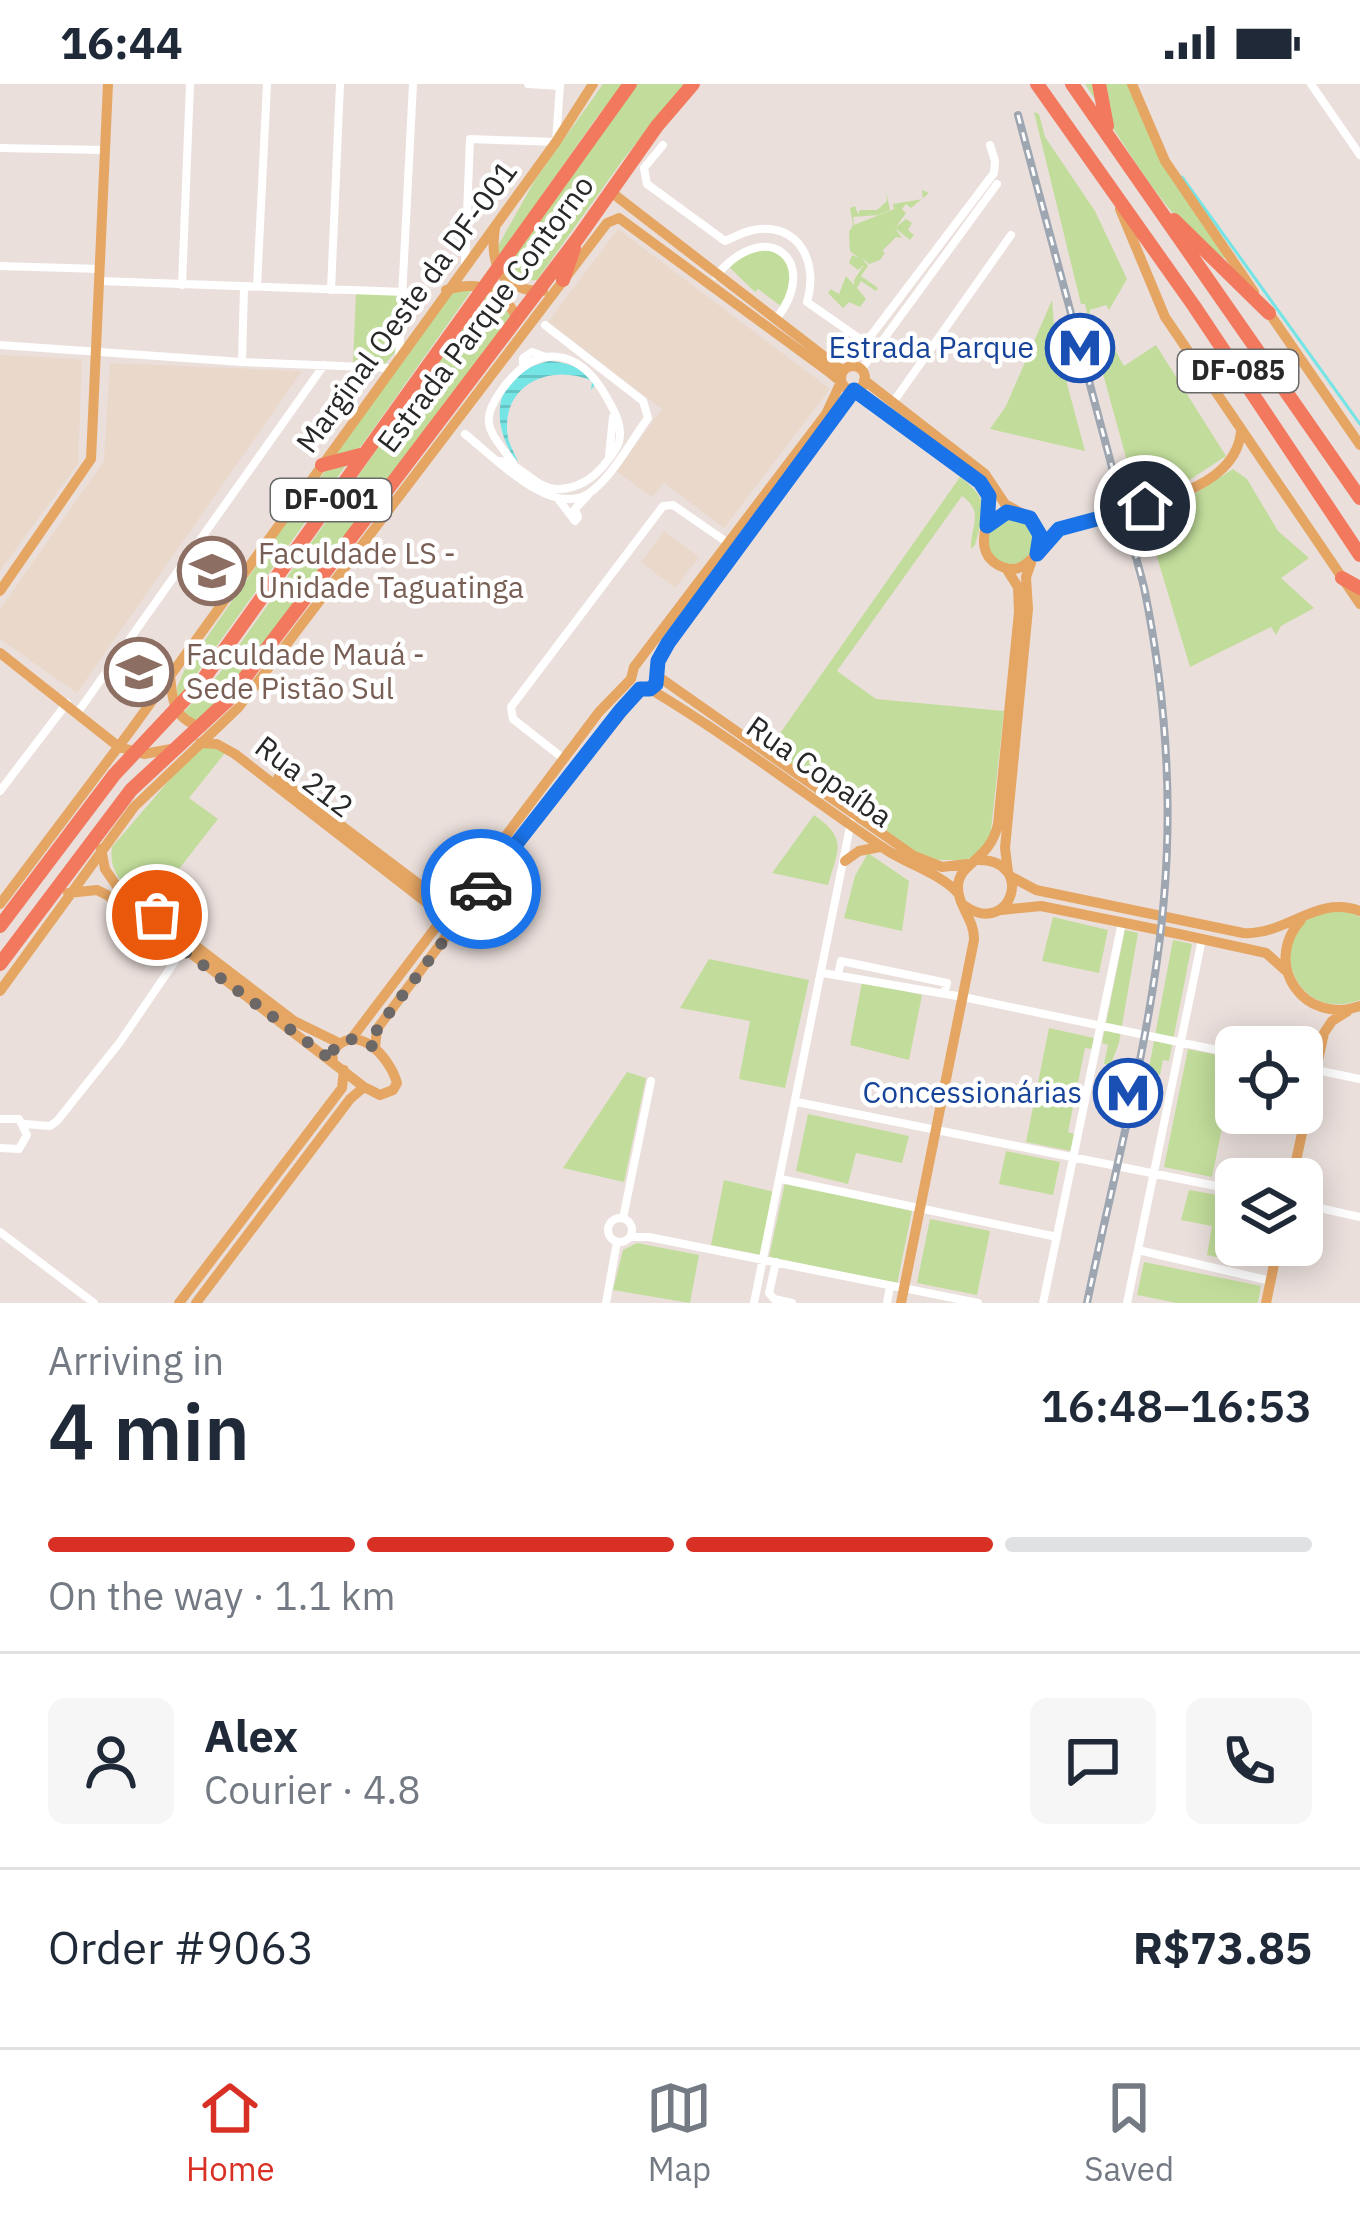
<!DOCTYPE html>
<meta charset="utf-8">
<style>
body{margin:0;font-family:"IBM Plex Sans",sans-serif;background:#f6f6f7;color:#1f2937;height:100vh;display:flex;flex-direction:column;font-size:45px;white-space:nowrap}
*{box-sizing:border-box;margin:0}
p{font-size:39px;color:#747a83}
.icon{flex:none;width:66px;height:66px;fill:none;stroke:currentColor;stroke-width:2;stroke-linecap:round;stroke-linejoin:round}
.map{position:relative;height:1219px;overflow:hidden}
.details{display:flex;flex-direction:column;background:#fff;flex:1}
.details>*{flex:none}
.controls{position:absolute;left:1215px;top:942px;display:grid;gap:24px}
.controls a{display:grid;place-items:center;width:108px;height:108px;border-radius:18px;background:#fff;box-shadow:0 6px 30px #0003;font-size:60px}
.pin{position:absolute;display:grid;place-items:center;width:102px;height:102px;color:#fff;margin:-51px;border:6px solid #fff;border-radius:50%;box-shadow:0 3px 12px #0007}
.courier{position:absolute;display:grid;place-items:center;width:120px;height:120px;margin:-60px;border:9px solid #1a73e8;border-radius:50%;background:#fff;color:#222;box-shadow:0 3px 15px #0007}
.summary em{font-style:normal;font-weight:600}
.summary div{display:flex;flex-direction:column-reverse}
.summary{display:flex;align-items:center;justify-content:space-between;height:204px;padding:0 48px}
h1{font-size:78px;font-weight:600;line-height:90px}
.bar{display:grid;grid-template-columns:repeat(4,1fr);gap:18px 12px;align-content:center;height:144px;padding:0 48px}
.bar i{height:15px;border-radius:9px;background:#e0e1e3}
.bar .on{background:#d93025}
.bar p{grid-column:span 4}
.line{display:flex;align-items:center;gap:30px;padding:0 48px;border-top:3px solid #e0e1e3}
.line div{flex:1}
.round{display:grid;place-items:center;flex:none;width:126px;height:126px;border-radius:18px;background:#f6f6f7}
.status{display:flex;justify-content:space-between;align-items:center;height:84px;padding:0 60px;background:#fff;direction:ltr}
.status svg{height:33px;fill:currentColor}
.menu{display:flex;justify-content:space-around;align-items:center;height:168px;border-top:3px solid #e0e1e3;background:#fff;font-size:33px;color:#747a83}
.menu a{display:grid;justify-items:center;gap:6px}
.menu .on{color:#d93025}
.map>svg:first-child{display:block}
.education{fill:#ead8cb}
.grass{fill:#c2dd9b}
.water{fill:url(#water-rules)}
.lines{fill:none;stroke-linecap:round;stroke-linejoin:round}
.stream{stroke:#75e4e5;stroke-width:3}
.minor{stroke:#fff;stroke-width:8}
.major{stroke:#e5a664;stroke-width:10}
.highway{stroke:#f2785e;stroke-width:14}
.rail-casing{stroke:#9ea6b1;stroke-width:8}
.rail{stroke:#fff;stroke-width:3;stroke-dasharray:9;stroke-linecap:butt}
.done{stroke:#6c6867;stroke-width:12;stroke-dasharray:0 21.6}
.route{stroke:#1a73e8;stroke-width:15}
.labels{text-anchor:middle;stroke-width:9;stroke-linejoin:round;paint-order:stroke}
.shield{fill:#fff;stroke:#686868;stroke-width:3}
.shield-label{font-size:27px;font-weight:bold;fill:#282828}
.street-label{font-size:30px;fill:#282828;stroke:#fff}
.transit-label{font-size:30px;fill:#164399;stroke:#fff;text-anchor:end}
.education-label{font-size:30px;fill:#785e54;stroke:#fff;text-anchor:start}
</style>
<div class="status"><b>16:44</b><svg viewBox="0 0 49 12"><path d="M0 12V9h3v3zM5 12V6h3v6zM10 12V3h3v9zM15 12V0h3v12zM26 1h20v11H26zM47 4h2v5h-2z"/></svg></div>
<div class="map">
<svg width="1360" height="1219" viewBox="0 0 1360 1219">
<defs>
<pattern id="water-rules" width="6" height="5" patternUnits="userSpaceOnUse" patternTransform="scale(3)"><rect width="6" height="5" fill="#75e4e5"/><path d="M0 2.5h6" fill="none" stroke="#65c4c4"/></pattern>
</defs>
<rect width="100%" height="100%" fill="#eadfdb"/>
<path class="education" d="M618,145L830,305L724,444L664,399L652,413L616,387L662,325L548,238Z
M0,271L82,275L78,380L0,487Z
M110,279L302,287L77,609L0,555V525L104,377Z
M664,447L699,473L675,504L641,478Z"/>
<path class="grass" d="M603,0H624L597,33L497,175L498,162L535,96Z
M633,0H684L622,77L537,196L521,197L507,180Z
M1085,0H1127L1163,82L1226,175C1174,151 1117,48 1085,0Z
M1034,28L1039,30L1045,53L1095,127L1127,195L1109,226L1106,221L1090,226L1089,236L1085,220H1081Z
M921,98L922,106L929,109L911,124L906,120L902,125L906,129L896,143L906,135L912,139L908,146L914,151L910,156L895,144L902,154L896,153L882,167L885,169L880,176L869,180L862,174L868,182L861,192L878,204L876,207L861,197L857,204L866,215L860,223L849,218L843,224L828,209L831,205L839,210L846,192L854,201V196L864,181L858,186L849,179L852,171L859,174L850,167L849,148L853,141L850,124L855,122L858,130L860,126H877L887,117L886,107L890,126L878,131L853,133L854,141L894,125L893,120L923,115Z
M762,162L783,170L793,195L782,223L758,205L755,208L727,181Z
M474,203L362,361L355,367L332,374L450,207Z
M356,209H401L398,265L384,281L353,278Z
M486,210H497L511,233L237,595L211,626L196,637L183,629L219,590Z
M1052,216L1055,255L1085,367L990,345L1006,322Z
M1156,261L1226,372L1171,408L1138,417L1097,268L1113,262L1124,282Z
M349,377L178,616L177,603L185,585L301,417L329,383Z
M1233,385L1247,395L1278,447L1309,474L1281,494L1314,524L1281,542L1276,551L1271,543L1190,583L1145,433L1187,415Z
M960,393C992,418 984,425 975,461L971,465C970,443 985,428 962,412L837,587L876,615L1004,627L990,755L978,771L965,776H933L913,768L769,665Z
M988 457a23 23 0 1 1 46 0a23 23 0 1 1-46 0Z
M208,661L225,669L189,714L218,735L150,822C128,805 108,792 112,763L196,665Z
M814,731C848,755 838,765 828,801L772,789Z
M868,769L909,797L902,847L844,834L855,792Z
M1350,828L1360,833V916C1290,941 1264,845 1321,829C1329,827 1341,828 1350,828Z
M1053,833L1108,846L1099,889L1042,877Z
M1125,846L1138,849L1119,959L1111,980H1104L1108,961L1102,959Z
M1173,856L1192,860L1169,977L1163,976L1160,991L1148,989Z
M709,875L809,896L785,1004L739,995L750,937L680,924Z
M862,898L922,911L909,976L850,961Z
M1049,944L1094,954L1092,965L1085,964L1068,1048L1074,1050L1071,1067L1026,1058Z
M1188,965L1236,975L1212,1093L1164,1083Z
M627,988L646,994L624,1098L563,1084Z
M808,1030L909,1052L902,1079L856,1069L848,1100L796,1087Z
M1006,1067L1060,1078L1053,1111L999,1100Z
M724,1096L774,1108L762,1171L711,1161Z
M785,1099L912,1127L897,1200L769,1173Z
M1189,1106L1236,1114L1235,1177L1207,1171L1212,1142L1181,1136Z
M930,1135L990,1147L977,1211L917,1199Z
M637,1159L699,1171L690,1219L613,1206L623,1166Z
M1144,1178L1261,1202L1258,1219H1177L1137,1211Z"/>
<path class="water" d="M549,277C567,278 586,285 595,301L591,306L592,297C549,278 499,302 508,354C510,362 517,374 518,378C499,357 478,294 549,277Z"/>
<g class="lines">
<path class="stream" d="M1182,93L1360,340"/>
<path class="minor" d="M528,0L560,2
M1311,0L1360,71
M663,61L644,84L647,100L725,157C733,154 743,148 753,146C799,137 819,179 807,218L863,257L870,253L994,89L995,77L990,61
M0,64L104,66
M465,180L470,55L556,58L560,0
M0,182L100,185
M716,192C767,130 822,178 776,235
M100,197L405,208
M182,201L190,0
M257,202L267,0
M331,206L340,0
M0,261L242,278L390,284
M399,272L413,0
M242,278L244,203
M523,280V274L532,268L546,273
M861,286L997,100
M894,317L1011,151
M465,350C494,373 550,433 588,410C612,394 631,357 648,334L643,317L545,241
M609,372L613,333
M500,377C522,380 533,403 556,405C575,406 593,395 604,381C610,373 616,367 619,358C623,342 615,328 607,314C579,263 536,257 501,307C477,340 492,349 513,379
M559,416L575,437L578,433L575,425L588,411
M78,628L324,281
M564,675L513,635L511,623L663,422L673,421L728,459
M0,707L67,619
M823,889L963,913L1236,970
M838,891L841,877L947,899L944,910
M1302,983L1360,995
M797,1018L1236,1106
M0,1035H19L27,1051L19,1065L0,1064
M25,1040L50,1042L57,1037L120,958L184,864
M781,1095L1057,1153
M1302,1120L1360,1133
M608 1146a12 12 0 1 1 24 0a12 12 0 1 1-24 0Z
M623,1134L651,997
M0,1148L94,1219
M631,1153H649L978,1219
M1138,1166L1271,1197
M776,1178L769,1209L774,1215L792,1219
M606,1219L617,1158
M754,1219L851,738
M887,1219L890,1202
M1043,1219L1122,838
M1127,1219L1202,855"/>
<path class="major" d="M1132,0L1165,77L1254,208
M611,108L843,287
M1120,125L1165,233L1360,520
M495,144C489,182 502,207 543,207
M446,206C479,196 503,204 518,236
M1265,223L1360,361
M841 294a12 12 0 1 1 24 0a12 12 0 1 1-24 0Z
M864,296L985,390L1005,420L1030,434L1040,451L1038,466
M857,305L986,405C997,430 968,464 998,481C1030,499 1040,453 1064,444C1114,423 1234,417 1241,348
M0,507L91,375L108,0
M0,569L119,663L144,670L171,665
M657,586L667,559L854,306
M170,591C172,617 174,636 202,643
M659,593L914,772L942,783L967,780
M650,605C732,654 806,711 885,765C907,780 939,789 957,808
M200,659L217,660L235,670L440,829
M278,694L448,822
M101,765L105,785L116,801L294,937L339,959
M845,777L859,767L880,763
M1008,788L1005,764L1028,525L1026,493L1031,479
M1010,792L1036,806L1243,849C1286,852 1317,810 1360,827
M68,809L97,806L107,811L184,864L364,1003L380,1011L393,1006L397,999C389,971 355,936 332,968L333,977
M0,820L131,646L556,58L593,0
M965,822C1011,854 1036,776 979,776
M1001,826L1041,822L1179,850L1266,869L1285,886
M462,829L640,606
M1301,836C1261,881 1305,942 1360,922
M0,907L134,723L238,624L607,139L619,134L829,288L841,298L826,330L634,583L631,595L599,628L453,822
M352,954L439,839
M375,964L377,945L450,847L461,841L462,829
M1292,1095L1324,949L1332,937L1348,927
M179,1219L342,1004L344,986
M196,1219L350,1015L364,1003
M901,1219L974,856C975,836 957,821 958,802C959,778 990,777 998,740L1019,528L1018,503L1006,484
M1266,1219L1278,1161"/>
<path class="highway" d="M1037,0L1194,222L1360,471
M1072,0L1360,414
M1099,0L1107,42
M1174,136L1269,229
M563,196L574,164
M322,381L364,370
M1342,494L1360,504
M0,842L114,691L202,597L630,0
M0,880L131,706L228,616L578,154L657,42L693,0"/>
<g class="rail-casing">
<path id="rail" d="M1018,31L1144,503C1165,606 1173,709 1164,814C1153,947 1114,1088 1087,1219"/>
</g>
<use href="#rail" class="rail"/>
</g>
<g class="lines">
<path class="done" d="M157,831L145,823L138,833L333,977L332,968C345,950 358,953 375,964L377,945L451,847L461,842L463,829L481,805"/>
<path class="route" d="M481,805L620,627L640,605H650L656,600L658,577L668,559L854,306L980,398L989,412L987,442L1007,428L1030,434L1040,451L1037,470L1059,445L1145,422"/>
</g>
<defs>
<g id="metro-ring" transform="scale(3.45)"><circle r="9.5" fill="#fff" stroke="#1a4fb4" stroke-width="1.5"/><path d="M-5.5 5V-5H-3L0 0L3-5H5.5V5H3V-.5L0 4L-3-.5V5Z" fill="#1a4fb4"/></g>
<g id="university-ring" transform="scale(3.45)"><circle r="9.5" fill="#fff" stroke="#8d6e63" stroke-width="1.5"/><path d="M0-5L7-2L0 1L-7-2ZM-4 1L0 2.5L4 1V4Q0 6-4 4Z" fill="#8d6e63"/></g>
</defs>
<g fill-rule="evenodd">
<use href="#metro-ring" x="1080" y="264"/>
<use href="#university-ring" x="212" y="487"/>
<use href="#university-ring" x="139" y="588"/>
<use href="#metro-ring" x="1128" y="1009"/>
</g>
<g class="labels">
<g class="shield">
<rect x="1178" y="266" width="120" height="42" rx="9"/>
<rect x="271" y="395" width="120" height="42" rx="9"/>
</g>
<g class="shield-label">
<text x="1238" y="296">DF-085</text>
<text x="331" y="425">DF-001</text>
</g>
<g class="street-label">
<text transform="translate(407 223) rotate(-54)" y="10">Marginal Oeste da DF-001</text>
<text transform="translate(486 230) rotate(-53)" y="10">Estrada Parque Contorno</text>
<text transform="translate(819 688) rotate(35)" y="10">Rua Copaíba</text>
<text transform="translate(304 693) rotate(37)" y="10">Rua 212</text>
</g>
<g class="transit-label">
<text x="1034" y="274">Estrada Parque</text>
<text x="1082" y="1019">Concessionárias</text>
</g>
<g class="education-label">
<text x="258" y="480">Faculdade LS -<tspan x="258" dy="34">Unidade Taguatinga</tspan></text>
<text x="186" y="581">Faculdade Mauá -<tspan x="186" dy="34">Sede Pistão Sul</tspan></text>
</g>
</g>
</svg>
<div class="controls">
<a><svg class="icon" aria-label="locate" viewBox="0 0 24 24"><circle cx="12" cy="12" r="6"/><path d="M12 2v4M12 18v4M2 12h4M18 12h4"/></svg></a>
<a><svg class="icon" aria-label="layers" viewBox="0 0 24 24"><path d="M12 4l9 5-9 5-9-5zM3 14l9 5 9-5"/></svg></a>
</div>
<div class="pin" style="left:157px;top:831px;background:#ea580c"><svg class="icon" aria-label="bag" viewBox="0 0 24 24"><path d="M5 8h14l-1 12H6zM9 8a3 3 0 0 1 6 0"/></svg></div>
<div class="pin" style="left:1145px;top:422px;background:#1f2937"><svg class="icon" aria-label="home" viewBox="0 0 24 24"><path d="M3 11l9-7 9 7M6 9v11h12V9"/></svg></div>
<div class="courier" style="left:481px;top:805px"><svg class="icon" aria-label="car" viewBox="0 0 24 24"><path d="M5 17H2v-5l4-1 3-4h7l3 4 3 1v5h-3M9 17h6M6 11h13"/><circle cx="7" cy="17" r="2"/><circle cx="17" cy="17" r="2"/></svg></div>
</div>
<section class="details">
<div class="summary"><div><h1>4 min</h1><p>Arriving in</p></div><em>16:48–16:53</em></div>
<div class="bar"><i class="on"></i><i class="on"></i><i class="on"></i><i></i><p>On the way · 1.1 km</p></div>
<div class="line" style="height:216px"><a class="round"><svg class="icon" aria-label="person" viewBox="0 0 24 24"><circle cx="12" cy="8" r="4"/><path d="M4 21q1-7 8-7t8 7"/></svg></a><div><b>Alex</b><p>Courier · 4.8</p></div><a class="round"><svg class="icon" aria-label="chat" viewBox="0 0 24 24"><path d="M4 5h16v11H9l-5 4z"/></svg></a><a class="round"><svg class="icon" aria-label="phone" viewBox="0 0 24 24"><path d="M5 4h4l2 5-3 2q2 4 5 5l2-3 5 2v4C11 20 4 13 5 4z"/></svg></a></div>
<div class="line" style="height:156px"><div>Order #9063</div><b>R$73.85</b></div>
</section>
<nav class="menu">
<a class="on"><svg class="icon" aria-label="home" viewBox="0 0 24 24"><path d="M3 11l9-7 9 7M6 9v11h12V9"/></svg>Home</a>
<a><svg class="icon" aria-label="map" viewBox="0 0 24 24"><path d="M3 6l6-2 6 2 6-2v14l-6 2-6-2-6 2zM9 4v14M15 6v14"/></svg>Map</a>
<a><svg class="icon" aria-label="saved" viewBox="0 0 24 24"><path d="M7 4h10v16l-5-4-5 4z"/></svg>Saved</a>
</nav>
